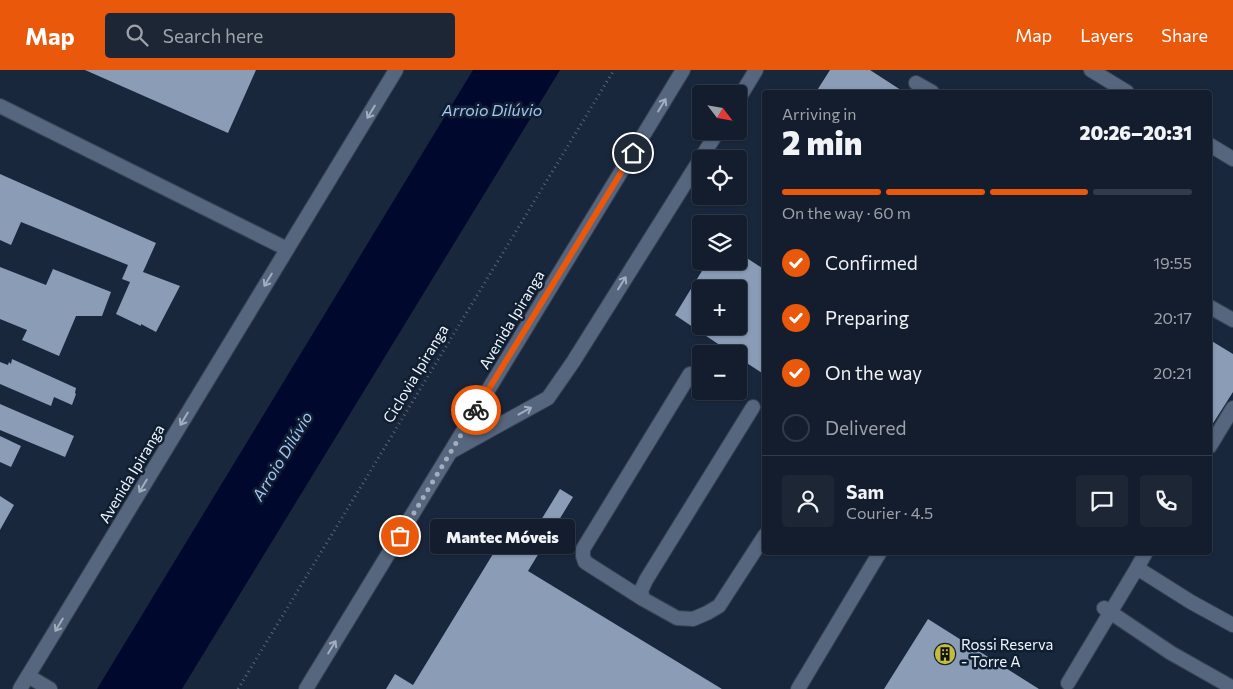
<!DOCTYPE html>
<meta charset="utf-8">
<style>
body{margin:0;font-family:Commissioner,sans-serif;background:#1c2635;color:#f1f3f6;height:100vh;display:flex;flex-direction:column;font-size:19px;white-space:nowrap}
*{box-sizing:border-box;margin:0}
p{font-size:16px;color:#9da2aa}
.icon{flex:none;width:28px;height:28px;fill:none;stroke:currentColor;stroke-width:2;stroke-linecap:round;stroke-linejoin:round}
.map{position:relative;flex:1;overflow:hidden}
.details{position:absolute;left:762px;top:20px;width:450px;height:465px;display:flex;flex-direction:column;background:#131d2d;border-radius:5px;box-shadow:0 1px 4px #0004,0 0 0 1px #323b49}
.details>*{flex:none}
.needle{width:32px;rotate:121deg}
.buttons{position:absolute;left:692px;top:15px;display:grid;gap:10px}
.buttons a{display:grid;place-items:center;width:55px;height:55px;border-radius:5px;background:#131d2d;box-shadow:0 1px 4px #0004,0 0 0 1px #323b49;font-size:25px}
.pin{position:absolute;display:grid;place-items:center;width:42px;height:42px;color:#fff;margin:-21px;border:2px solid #fff;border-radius:50%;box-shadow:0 1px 5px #0007}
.courier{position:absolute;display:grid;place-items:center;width:50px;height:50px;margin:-25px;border:4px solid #ea580c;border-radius:50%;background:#fff;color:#222;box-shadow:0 1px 6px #0007}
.bubble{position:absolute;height:35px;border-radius:5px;background:#131d2d;box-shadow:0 1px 4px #0004,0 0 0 1px #323b49;font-size:16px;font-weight:800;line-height:35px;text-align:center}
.overview em{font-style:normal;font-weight:800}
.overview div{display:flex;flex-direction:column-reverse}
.overview{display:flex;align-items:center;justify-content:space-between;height:85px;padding:0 20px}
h1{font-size:32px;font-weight:800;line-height:38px}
.bar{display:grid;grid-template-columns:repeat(4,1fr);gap:8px 5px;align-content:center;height:60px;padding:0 20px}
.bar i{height:6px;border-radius:4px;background:#323b49}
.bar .current{background:#ea580c}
.bar p{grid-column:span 4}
.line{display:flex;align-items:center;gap:12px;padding:0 20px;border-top:1px solid #323b49}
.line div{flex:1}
.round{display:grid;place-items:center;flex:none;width:52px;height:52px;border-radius:5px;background:#1c2635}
ol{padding:0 20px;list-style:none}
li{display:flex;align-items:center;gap:15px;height:55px}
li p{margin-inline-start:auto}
li .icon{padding:5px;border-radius:50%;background:#ea580c;color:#fff;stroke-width:4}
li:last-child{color:#9da2aa}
li i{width:28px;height:28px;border:2px solid #323b49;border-radius:50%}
header{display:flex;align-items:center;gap:30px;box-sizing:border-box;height:70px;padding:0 25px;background:#ea580c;color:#fff}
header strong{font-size:24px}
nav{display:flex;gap:28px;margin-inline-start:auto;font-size:18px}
.search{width:350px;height:45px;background:#1c2635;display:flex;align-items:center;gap:12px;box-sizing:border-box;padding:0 18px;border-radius:5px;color:#9da2aa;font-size:19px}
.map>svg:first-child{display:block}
.water{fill:#00092d}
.building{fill:#8a9cb6;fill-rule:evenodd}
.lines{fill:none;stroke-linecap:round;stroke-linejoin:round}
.service-casing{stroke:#384252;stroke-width:16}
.minor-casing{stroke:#384252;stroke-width:16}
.tertiary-casing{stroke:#384252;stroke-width:16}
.secondary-casing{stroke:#384252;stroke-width:16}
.path{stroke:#5a6576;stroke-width:3;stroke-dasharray:1 4;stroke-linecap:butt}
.service{stroke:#55667e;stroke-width:14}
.minor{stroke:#55667e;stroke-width:14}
.tertiary{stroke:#55667e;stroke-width:14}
.secondary{stroke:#55667e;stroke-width:14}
.oneway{stroke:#a2aebe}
.done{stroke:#a4adb9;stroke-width:5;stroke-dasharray:0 9}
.route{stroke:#ea580c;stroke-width:6}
.labels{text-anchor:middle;stroke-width:5;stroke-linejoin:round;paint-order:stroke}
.street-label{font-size:15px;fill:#eff5fd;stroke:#101e31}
.poi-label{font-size:15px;fill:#eff5fd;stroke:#101e31;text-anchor:start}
.water-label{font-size:16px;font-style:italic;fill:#a4c6f5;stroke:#101e31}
</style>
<header>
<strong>Map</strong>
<div class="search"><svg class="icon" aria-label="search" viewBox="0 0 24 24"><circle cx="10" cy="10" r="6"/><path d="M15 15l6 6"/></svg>Search here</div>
<nav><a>Map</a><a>Layers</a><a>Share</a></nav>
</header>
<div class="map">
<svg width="1233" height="619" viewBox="0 0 1233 619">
<rect width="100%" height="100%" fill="#19273c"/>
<path class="water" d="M473,0H560L182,619H97Z"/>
<path class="building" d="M85,0H256L228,63Z
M830,0H870L904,22H816Z
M0,104L156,173L143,202L180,216L156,262L141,254V256L116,244L130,212L122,209L128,195L21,152L11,175L0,170Z
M739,183L765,200V305L739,288V284H733L675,245L708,191H739ZM701,219H739V256H701Z
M0,197L46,215L53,199L111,222L102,246H76L59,286L22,270L27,260L0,249Z
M1210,270L1233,284V322L1210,358Z
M12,289L76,318L75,323L76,324L72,335L54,327L51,336L0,314V292L8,295L9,292L11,294Z
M0,334L74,366L65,387L0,360Z
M0,366L21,376L11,397L0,392Z
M560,419L573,427L528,501L722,619H386L395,604L413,615L507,461L527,473Z
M0,426L14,435L0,460Z
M928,549L1039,619H884Z"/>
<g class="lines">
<g class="service-casing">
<path id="service" d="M916,13L932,22
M739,28L756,0
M0,36L287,179
M1210,237L1233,250
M753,337L646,510L641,521L643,529L677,548L693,549L707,543L719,536L765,465
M1210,376L1233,338
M452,381L548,328L573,292L718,61
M1146,482L1137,498L1191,532L1233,555
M643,529L585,492L583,486V479L690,304
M1104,538L1171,583L1233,618
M1068,613L1137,498"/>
</g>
<g class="minor-casing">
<path id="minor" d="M1091,0L1127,22
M1210,75L1233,89
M798,619L880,482"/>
</g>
<g class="tertiary-casing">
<path id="tertiary" d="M28,606L50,619"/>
</g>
<g class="secondary-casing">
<path id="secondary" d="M20,619L396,0
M306,619L683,0"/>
</g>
<path class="path" d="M238,619L614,0"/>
<use href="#service" class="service"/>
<use href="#minor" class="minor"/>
<use href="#tertiary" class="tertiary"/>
<use href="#secondary" class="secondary"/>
</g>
<defs><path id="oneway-shaft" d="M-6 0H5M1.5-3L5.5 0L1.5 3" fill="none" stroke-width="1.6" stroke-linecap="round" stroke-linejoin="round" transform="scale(1.25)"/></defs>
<g class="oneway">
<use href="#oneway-shaft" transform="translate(662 35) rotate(-59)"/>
<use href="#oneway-shaft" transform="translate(371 42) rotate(121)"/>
<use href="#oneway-shaft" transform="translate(268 210) rotate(121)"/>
<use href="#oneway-shaft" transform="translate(622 213) rotate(-58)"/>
<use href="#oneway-shaft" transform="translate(525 341) rotate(-29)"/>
<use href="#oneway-shaft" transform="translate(184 349) rotate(121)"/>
<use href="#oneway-shaft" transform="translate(143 416) rotate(121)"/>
<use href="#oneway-shaft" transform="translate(59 555) rotate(121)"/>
<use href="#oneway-shaft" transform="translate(332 577) rotate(-59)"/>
</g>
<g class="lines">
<path class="done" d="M400,466L476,340"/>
<path class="route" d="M476,340L633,83"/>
</g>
<defs>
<g id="building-disc" transform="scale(1.125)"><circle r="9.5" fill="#c2bd3f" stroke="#101e31"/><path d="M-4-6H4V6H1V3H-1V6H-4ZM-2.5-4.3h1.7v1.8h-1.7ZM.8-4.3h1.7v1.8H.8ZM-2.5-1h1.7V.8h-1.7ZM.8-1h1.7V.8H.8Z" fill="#111"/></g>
</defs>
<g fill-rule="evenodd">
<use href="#building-disc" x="945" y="584"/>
</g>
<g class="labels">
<g class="street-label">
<text transform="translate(512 250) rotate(-59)" y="5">Avenida Ipiranga</text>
<text transform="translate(416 304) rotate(-59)" y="5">Ciclovia Ipiranga</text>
<text transform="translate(132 404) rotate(-59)" y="5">Avenida Ipiranga</text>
</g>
<g class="poi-label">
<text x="961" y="580">Rossi Reserva<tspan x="961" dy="17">- Torre A</tspan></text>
</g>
<g class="water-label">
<text x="492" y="46">Arroio Dilúvio</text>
<text transform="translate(282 386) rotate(-59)" y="6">Arroio Dilúvio</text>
</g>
</g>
</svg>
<div class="buttons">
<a><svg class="needle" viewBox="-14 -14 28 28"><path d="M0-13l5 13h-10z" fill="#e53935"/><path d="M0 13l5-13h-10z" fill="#9da2aa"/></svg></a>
<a><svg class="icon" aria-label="locate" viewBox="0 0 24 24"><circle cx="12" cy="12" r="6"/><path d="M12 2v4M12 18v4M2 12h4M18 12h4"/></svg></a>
<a><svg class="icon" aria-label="layers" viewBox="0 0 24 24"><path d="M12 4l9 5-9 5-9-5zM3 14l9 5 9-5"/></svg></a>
<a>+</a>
<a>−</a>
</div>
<div class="pin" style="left:400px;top:466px;background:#ea580c"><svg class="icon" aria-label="bag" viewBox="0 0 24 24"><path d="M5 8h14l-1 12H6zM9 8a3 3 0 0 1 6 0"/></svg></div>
<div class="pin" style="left:633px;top:83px;background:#1f2937"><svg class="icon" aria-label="home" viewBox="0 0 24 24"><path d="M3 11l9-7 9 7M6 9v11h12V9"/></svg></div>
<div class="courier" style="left:476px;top:340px"><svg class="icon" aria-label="bike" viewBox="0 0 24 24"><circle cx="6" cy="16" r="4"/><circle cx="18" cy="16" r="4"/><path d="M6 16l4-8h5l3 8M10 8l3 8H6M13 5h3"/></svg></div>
<div class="bubble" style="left:430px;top:449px;width:145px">Mantec Móveis</div>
<section class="details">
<div class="overview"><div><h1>2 min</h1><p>Arriving in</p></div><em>20:26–20:31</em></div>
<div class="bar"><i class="current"></i><i class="current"></i><i class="current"></i><i></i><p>On the way · 60 m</p></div>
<ol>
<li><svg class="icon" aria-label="check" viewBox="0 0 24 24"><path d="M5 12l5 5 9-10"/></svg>Confirmed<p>19:55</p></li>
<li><svg class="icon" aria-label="check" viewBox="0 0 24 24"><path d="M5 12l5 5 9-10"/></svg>Preparing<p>20:17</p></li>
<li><svg class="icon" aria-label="check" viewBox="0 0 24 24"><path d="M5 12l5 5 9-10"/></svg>On the way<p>20:21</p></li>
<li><i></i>Delivered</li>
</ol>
<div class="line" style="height:90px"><a class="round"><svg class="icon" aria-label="person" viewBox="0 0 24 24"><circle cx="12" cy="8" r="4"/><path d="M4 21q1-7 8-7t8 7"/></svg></a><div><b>Sam</b><p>Courier · 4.5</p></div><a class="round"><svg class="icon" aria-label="chat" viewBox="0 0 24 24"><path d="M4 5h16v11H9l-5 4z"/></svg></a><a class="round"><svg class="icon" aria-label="phone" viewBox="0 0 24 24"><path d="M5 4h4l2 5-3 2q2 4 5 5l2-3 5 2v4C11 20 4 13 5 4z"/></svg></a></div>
</section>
</div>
